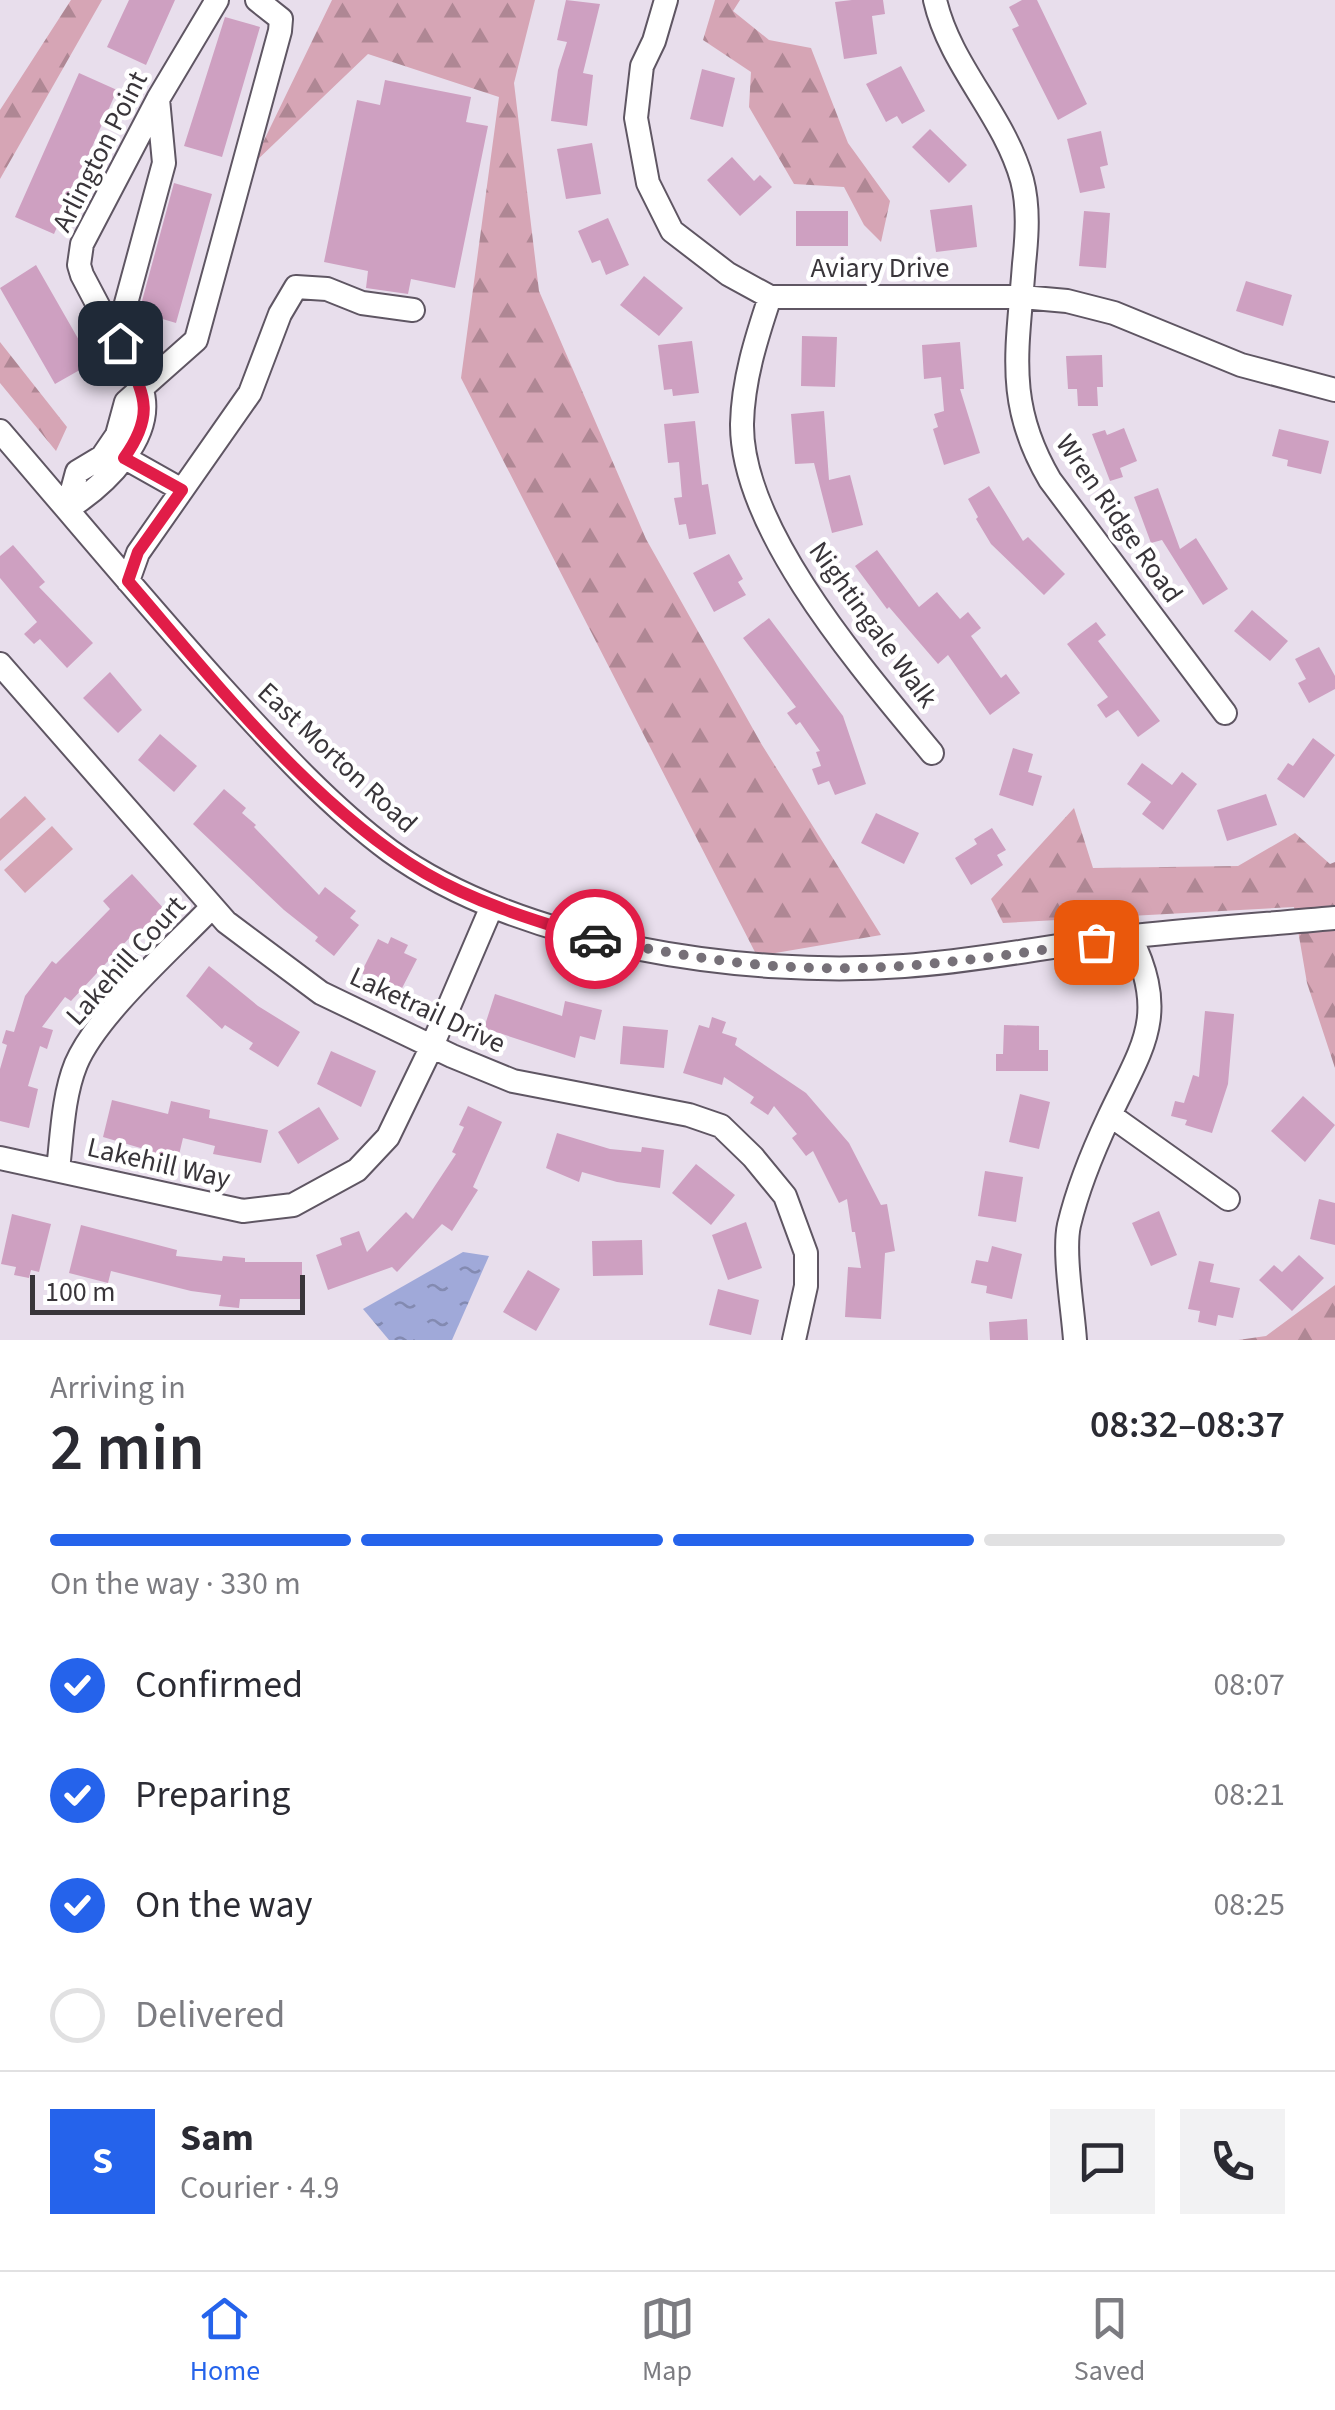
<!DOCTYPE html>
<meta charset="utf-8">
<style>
body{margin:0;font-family:"Source Sans 3",sans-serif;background:#f2f2f3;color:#2b2b33;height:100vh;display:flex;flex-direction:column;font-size:38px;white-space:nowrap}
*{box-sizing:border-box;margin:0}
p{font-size:32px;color:#7c7c81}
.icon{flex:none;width:55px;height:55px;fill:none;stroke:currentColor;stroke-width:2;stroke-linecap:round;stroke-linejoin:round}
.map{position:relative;height:1340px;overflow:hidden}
.details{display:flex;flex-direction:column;background:#fff;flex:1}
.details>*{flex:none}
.scale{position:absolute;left:30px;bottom:25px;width:275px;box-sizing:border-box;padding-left:10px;border:5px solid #39353a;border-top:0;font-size:28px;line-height:35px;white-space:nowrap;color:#39353a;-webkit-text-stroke:8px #fff;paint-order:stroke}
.pin{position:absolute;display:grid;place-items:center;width:85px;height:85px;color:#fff;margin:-42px;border-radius:20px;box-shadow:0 5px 15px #0006}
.courier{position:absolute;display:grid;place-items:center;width:100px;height:100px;margin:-50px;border:8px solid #e11d48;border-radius:50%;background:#fff;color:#222;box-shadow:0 2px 12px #0007}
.head em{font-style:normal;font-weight:600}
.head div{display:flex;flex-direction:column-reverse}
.head{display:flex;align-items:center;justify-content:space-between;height:170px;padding:0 50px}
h1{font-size:65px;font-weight:600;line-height:75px}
.bar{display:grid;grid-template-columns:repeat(4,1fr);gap:15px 10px;align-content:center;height:120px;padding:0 50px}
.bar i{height:12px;border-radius:8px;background:#e1e1e2}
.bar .on{background:#2563eb}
.bar p{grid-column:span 4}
.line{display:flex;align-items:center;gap:25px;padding:0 50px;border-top:2px solid #e1e1e2}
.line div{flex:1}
.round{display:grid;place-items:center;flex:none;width:105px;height:105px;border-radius:0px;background:#f2f2f3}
ol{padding:0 50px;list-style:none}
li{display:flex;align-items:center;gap:30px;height:110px}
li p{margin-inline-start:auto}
li .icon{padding:10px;border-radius:50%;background:#2563eb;color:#fff;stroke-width:4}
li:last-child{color:#7c7c81}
li i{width:55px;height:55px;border:5px solid #e1e1e2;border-radius:50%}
.tabs{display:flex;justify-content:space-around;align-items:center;height:140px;border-top:2px solid #e1e1e2;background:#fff;font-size:28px;color:#7c7c81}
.tabs a{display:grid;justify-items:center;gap:5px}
.tabs .on{color:#2563eb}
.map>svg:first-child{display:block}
.forest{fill:url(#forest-firs)}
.garden{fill:#d6a5b5}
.water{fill:url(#water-ripples)}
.building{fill:#cea0c1}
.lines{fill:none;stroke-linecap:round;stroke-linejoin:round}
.minor-casing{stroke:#5f5663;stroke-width:26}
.minor{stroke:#fff;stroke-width:22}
.done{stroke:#767078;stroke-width:10;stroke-dasharray:0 18}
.route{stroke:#e11d48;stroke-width:12}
.labels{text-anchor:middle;stroke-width:9;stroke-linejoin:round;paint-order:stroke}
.street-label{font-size:28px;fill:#39353a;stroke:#fff}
</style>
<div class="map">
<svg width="1335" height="1340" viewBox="0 0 1335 1340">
<defs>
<pattern id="forest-firs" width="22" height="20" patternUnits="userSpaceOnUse" patternTransform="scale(2.5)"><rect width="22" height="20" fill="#d6a5b5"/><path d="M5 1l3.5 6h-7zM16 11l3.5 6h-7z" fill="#af8794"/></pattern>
<pattern id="water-ripples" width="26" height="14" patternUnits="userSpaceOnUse" patternTransform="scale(2.5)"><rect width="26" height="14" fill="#a0a9d9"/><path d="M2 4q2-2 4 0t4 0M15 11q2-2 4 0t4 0" fill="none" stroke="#838ab1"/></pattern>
</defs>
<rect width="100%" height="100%" fill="#e8deec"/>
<path class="forest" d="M71,0H102L0,179V110Z
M332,0H535L514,83L539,291L646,539L762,745L881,935L757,956L461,378L499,97L368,54L252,165Z
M715,0H740L733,11L769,40L811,48L848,143L890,201L881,242L864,225L844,187L794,184L749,107L751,72L703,40Z
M0,342L67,427L56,451L0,383Z
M1074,808L1093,868L1238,866L1295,833L1330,864L1335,862V1068L1307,983L1294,907L1003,923L991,899Z
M1335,1285V1340H1238L1266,1336Z"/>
<path class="garden" d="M25,796L46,819L0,861V819Z
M52,826L73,849L25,893L4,870Z"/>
<path class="water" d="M463,1252L489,1256L452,1340H389L363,1309Z"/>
<path class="building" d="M129,0H175L146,65L107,47Z
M566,0L600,4L583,73L593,75L587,126L551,121L558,70L567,42L557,40Z
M852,0H883L885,14L872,16L877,54L844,59L835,2Z
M1022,0H1037L1087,104L1058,120L1012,29L1019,26L1009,7Z
M225,17L260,27L222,157L184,146Z
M901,66L925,111L902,124L897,116L886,122L866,84Z
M702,69L735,78L723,127L690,119Z
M79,73L117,90L54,234L15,217Z
M385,80L471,97L466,122L488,126L455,288L411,279L408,294L366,288L368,271L324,262L357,100L380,105Z
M930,129L967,165L949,183L912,147Z
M1101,131L1108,165L1100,167L1105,188L1080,193L1067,139Z
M592,143L601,194L566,199L557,149Z
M732,157L754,181L760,175L772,187L740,216L707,180Z
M174,183L212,194L176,323L139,312Z
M972,205L977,247L936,252L930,210Z
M796,211H848V246H796Z
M1084,211L1110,213L1106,268L1079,266Z
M608,218L629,265L606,275L600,260L592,263L578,231Z
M36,265L92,363L55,384L0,288Z
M644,276L683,308L659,336L620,305Z
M1246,281L1292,295L1283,326L1236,311Z
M802,336L837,337L835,387L801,386Z
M692,341L699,393L673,396L672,389L664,390L658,345Z
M960,342L964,389H960L980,453L944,465L933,429L938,427L934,414L944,411L941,377L924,379L922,345Z
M1102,355L1103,387H1097L1098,406H1078L1077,389H1068L1066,356Z
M824,411L829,480L850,475L863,525L832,533L814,463L795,464L791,414Z
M695,421L702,485L708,484L716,534L689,539L686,524L679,525L674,498L682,497L679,462L668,463L664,424Z
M1124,428L1137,461L1120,468L1123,477L1110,481L1092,434L1105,430L1107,435Z
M1279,429L1329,441L1321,474L1287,466L1288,460L1272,456Z
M989,486L1023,541L1028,537L1065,574L1044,595L991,544L976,519L978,517L968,499Z
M1158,488L1180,549L1196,538L1228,589L1203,605L1162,540L1151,543L1134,497Z
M13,545L45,582L39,587L93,643L67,668L40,639L34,644L24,634L37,622L0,578V556Z
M877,550L919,607L937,592L960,619L968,612L981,628L971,636L1001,678L1006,674L1020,693L990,715L948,655L938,664L889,607L887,609L855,566Z
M729,554L743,579L738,582L746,595L714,612L693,573Z
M1252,610L1288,641L1270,661L1234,631Z
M769,618L843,716L866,784L835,795L829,781L818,785L812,769L821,766L816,752L820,751L800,722L796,725L787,713L796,707L743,638Z
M1096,622L1106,635L1098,641L1160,721L1138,737L1118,710L1106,718L1097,705L1108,697L1067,644Z
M1319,647L1335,676V689L1309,703L1298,683L1306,679L1295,659Z
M110,672L142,710L118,733L83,698Z
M160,734L197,766L174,792L138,760Z
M1313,738L1335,755L1304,798L1277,779L1288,763L1293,766Z
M1013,748L1033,754L1028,772L1042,776L1033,806L999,795Z
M1142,763L1172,785L1182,772L1197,784L1163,830L1142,814L1151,802L1127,784Z
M224,789L246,808L242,813L256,825L254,827L319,895L325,887L356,911L350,918L359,925L334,956L315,941L318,937L284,910L193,824Z
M1266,794L1277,825L1227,841L1217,810Z
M876,813L919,833L904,864L861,843Z
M992,828L1006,850L997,855L1003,865L971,885L955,858L977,844L974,839Z
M132,874L166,911L137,938L133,934L71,1001L65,997L42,1027L53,1030L47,1049L40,1046L28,1086L38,1089L29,1128L0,1121V1069L7,1045L2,1043L6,1030L14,1032L25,996L52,961L56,964L110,909L103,901Z
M391,937L408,945L404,953L417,959L400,992L361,973L378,939L388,944Z
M209,966L258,1006L300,1032L278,1067L249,1049L253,1043L225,1025L222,1029L186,996Z
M495,994L562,1016L565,1001L602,1010L595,1040L580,1036L575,1058L484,1028Z
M1205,1011L1234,1014L1228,1084L1212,1133L1185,1125L1187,1120L1171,1116L1175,1101L1184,1103L1193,1075L1199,1077Z
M712,1017L726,1022L722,1033L737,1038L735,1045L806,1093L849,1143L881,1205L887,1204L895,1251L885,1253L881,1319L845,1317L848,1267L861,1268L855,1232H852L847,1199L839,1203L813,1151L806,1156L792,1138L797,1134L774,1106L768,1115L750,1103L754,1097L724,1077L722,1085L683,1073L699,1025L709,1028Z
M1004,1025L1039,1026V1050H1048V1071H996V1054H1003Z
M623,1026L668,1030L664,1068L620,1064Z
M331,1051L376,1071L361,1107L317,1084Z
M1020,1094L1050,1102L1039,1149L1009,1142Z
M1303,1096L1335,1125L1305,1162L1271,1131Z
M112,1100L168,1114L171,1101L210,1110L209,1118L268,1130L261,1163L213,1154L215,1146L183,1138L178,1159L103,1137Z
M468,1106L502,1122L473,1187L478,1190L452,1231L442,1224L397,1272L392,1267L328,1290L316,1255L342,1245L340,1238L359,1231L367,1252L406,1212L413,1219L456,1154L452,1152L464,1127L459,1125Z
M319,1107L339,1139L298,1164L278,1132Z
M557,1133L610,1149L641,1152L642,1147L664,1150L660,1188L617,1182L582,1172L579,1182L546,1168Z
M696,1164L735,1195L711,1225L672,1193Z
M985,1171L1023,1177L1016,1222L978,1216Z
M1319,1199L1335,1203V1245L1310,1239Z
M1159,1211L1177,1255L1151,1266L1132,1223Z
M12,1214L51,1224L39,1272L31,1270L29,1278L14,1275L16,1267L1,1264Z
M746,1222L762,1268L728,1280L712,1235Z
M81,1225L177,1250L176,1256L222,1261L223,1256L245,1258V1262H302V1299H240L239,1308L219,1306L221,1295L191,1291L111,1271L108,1283L69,1273Z
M642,1240L643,1275L593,1276L592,1241Z
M992,1246L1022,1254L1012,1299L986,1293L987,1286L971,1283L976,1260L988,1262Z
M1299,1255L1324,1278L1292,1311L1259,1280L1274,1265L1282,1272Z
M1199,1261L1214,1264L1210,1282L1240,1288L1233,1318L1218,1315L1216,1326L1198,1322L1200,1311L1188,1309Z
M528,1270L560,1289L536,1331L503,1312Z
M718,1289L759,1300L751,1335L709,1325Z
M1027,1319L1028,1340H990L989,1322Z"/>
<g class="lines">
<g class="minor-casing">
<path id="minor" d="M666,0L654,41L642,66L636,118L648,183L672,231L728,274L770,297H1022L1067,301L1114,313L1241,365L1335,390
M935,0C950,66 1004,115 1022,180C1029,207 1027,236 1024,264C1018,349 1004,402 1050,480L1225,713
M770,297C756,339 743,380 742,424C741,531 866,673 932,753
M120,343L125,307L164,163L158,99
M0,431C74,517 147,605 223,689C275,746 328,805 390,851C520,945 746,978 904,966C981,961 1057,944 1134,936C1201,929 1268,924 1335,918
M111,450L182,490
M67,509C104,486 158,436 141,387L82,275L79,265L82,244L158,99L217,0
M67,509L77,472L102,457L117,435L126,402L196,340L280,31L281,19L257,0
M128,581L138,553L250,393L280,314L296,287L327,289L362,303L413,310
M0,664L226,922L321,993L452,1056L513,1081L689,1115L721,1126L753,1157L785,1196L806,1253V1286L794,1340
M1110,1115L1228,1199
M0,1158L243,1211L293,1205L357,1170L388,1137L432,1046L492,906
M58,1170C62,1135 63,1096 76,1064C97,1014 174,947 212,907
M1075,1340C1073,1310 1063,1252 1069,1225C1078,1187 1093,1151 1109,1117C1143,1045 1169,1016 1130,936"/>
</g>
<use href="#minor" class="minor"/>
</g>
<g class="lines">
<path class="done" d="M595,939C661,951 725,964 792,967C894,973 996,957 1096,942"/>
<path class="route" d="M120,343C141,391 159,409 124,458L182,490L138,552L128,581C214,681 312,806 425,873C478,904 537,921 595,939"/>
</g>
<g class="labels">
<g class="street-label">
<text transform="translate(99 151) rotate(-63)" y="10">Arlington Point</text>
<text x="880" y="277">Aviary Drive</text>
<text transform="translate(1120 518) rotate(55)" y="10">Wren Ridge Road</text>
<text transform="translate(874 624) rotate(54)" y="10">Nightingale Walk</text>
<text transform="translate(338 757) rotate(43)" y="10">East Morton Road</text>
<text transform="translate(125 960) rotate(-48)" y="10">Lakehill Court</text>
<text transform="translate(428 1009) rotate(25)" y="10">Laketrail Drive</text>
<text transform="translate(159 1162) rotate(13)" y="10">Lakehill Way</text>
</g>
</g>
</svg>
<div class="scale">100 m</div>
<div class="pin" style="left:1096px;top:942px;background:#ea580c"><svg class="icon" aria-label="bag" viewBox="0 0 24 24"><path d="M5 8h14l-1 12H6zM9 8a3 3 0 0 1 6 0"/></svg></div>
<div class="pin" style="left:120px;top:343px;background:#1f2937"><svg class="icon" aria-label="home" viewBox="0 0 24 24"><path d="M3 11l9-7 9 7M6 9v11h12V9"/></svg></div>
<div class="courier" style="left:595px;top:939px"><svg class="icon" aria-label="car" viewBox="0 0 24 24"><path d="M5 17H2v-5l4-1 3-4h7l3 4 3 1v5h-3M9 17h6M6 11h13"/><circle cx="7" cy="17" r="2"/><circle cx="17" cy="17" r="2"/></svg></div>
</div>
<section class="details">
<div class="head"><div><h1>2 min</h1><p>Arriving in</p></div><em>08:32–08:37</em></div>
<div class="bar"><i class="on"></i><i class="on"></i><i class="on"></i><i></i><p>On the way · 330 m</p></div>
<ol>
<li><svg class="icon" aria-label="check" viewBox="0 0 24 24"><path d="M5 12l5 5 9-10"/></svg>Confirmed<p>08:07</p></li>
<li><svg class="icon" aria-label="check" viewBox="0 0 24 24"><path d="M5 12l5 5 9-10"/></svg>Preparing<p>08:21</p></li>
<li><svg class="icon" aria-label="check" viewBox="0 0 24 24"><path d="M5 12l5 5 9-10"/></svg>On the way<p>08:25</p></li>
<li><i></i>Delivered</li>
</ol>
<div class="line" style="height:180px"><b class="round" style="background:#2563eb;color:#fff">S</b><div><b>Sam</b><p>Courier · 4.9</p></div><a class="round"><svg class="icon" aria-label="chat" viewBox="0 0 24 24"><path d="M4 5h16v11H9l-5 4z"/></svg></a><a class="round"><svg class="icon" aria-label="phone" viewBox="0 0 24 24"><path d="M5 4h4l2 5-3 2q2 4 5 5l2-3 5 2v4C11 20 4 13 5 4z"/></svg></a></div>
</section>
<nav class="tabs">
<a class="on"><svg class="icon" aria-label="home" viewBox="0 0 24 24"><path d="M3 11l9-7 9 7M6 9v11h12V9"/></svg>Home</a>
<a><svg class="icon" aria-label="map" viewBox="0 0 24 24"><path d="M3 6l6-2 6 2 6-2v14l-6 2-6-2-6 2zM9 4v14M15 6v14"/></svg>Map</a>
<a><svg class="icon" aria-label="saved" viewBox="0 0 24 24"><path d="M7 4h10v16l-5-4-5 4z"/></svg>Saved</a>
</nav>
